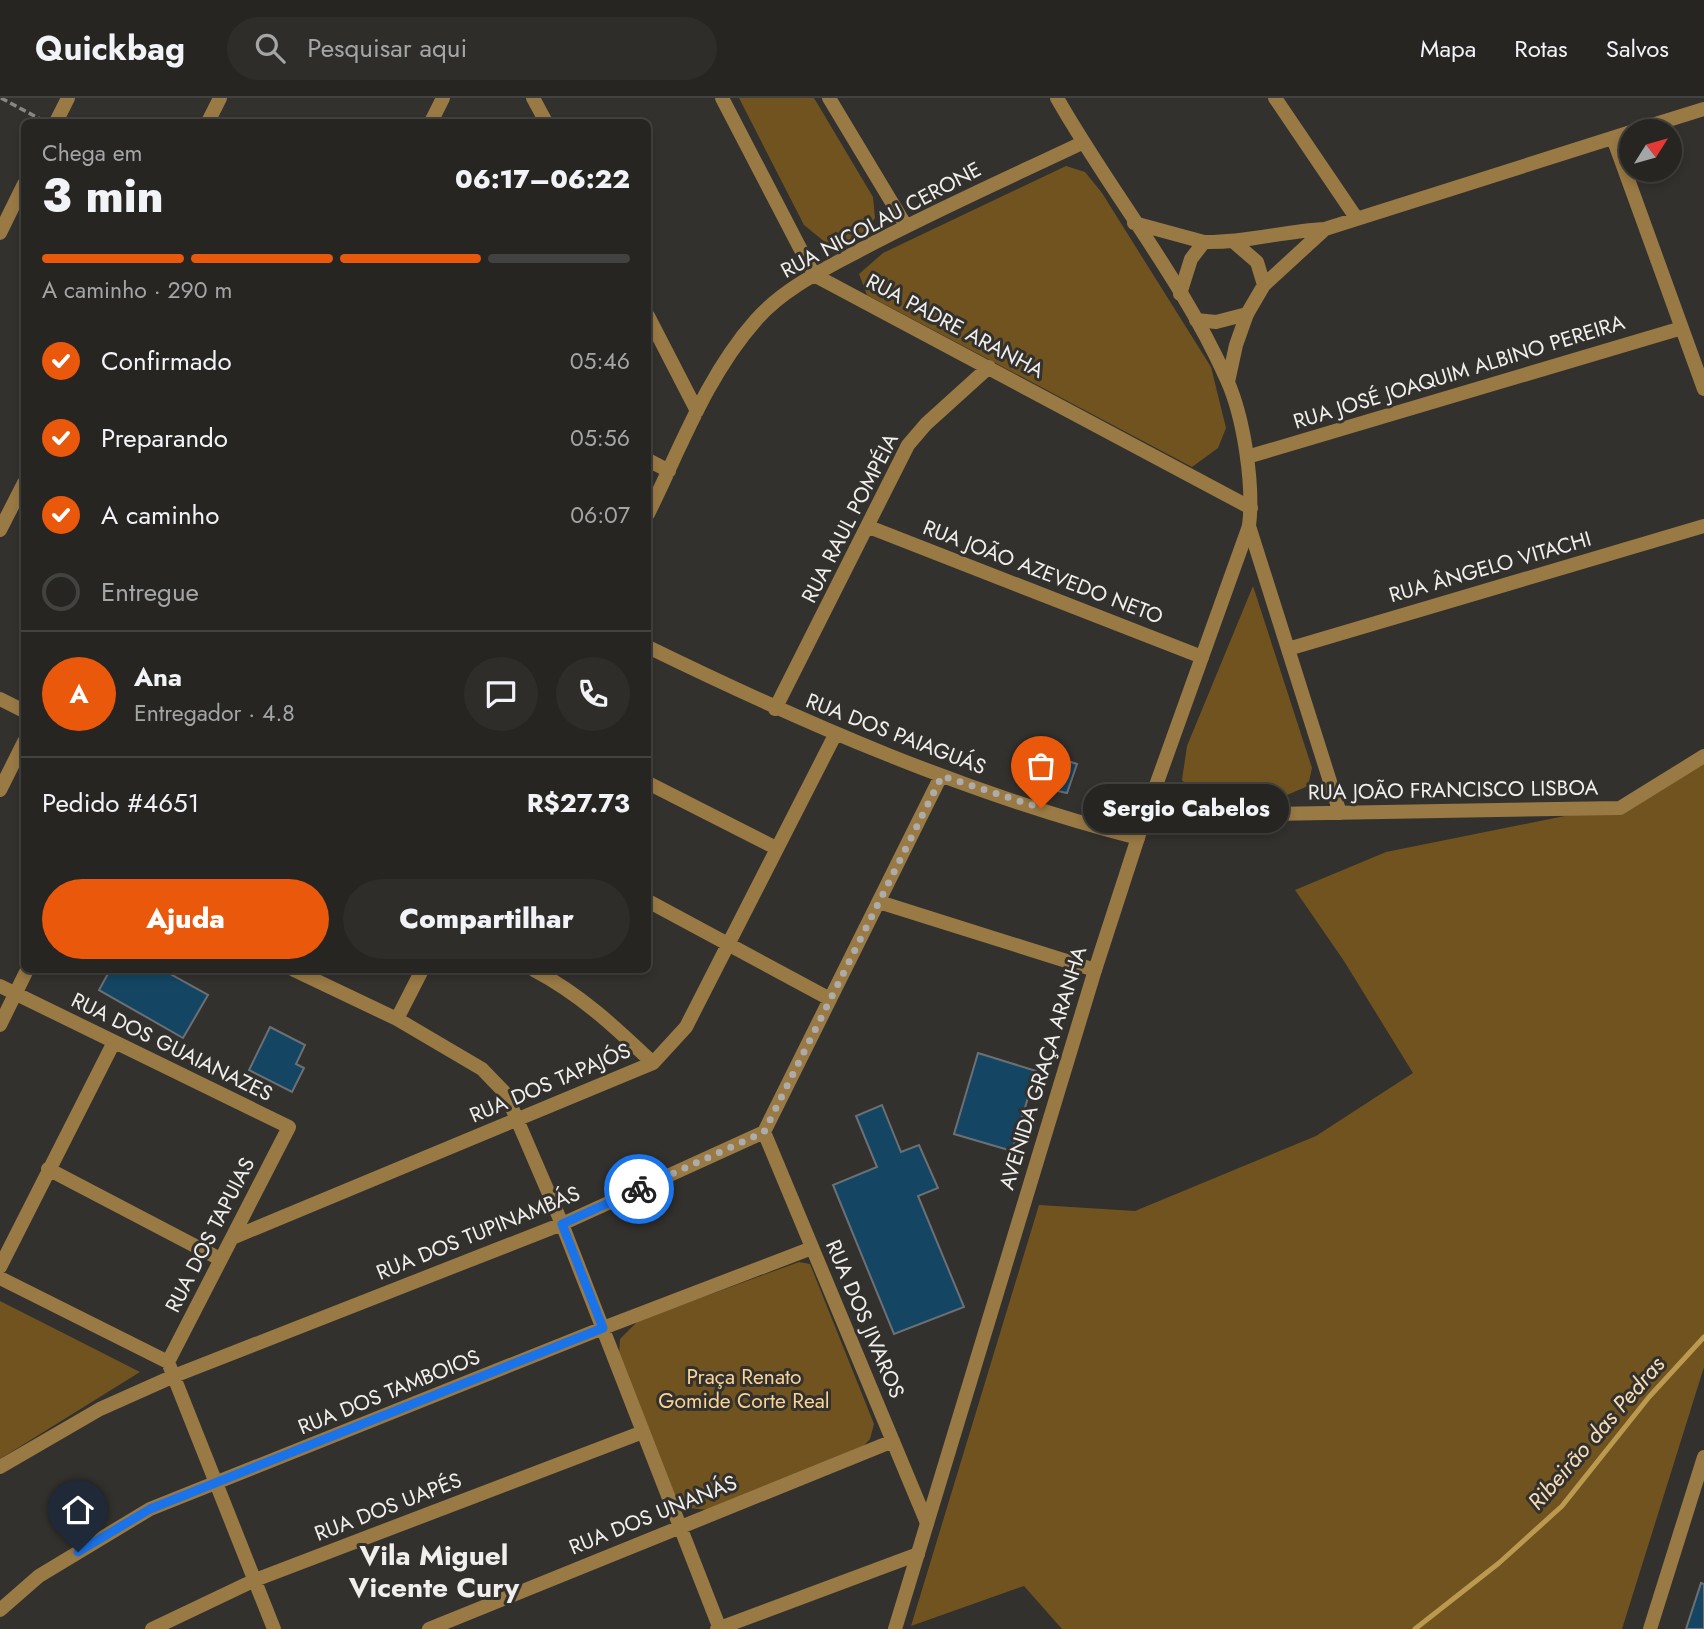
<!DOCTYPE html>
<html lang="pt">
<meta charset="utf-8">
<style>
body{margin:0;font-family:Jost,sans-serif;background:#2e2d2a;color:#f1f3f6;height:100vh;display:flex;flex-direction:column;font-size:26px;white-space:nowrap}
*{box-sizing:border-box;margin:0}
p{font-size:23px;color:#a4a5a5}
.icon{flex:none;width:38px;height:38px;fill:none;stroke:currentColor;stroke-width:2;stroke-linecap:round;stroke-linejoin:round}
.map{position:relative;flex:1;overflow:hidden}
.drawer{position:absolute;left:21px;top:21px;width:630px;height:854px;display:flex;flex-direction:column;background:#262522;border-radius:10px;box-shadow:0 4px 10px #0003,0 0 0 2px #424240}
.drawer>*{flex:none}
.needle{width:46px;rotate:53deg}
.buttons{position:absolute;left:1619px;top:21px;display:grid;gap:14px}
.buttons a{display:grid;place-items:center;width:63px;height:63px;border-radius:50%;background:#262522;box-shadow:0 4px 10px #0003,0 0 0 2px #424240;font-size:35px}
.pin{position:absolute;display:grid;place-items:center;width:60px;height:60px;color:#fff;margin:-72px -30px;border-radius:50% 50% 50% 0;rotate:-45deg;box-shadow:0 0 7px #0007}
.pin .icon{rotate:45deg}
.courier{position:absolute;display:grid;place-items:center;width:70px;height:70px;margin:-35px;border:5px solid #1a73e8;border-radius:50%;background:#fff;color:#222;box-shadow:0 2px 9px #0007}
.bubble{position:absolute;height:49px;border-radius:24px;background:#262522;box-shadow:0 4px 10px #0003,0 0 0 2px #424240;font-size:23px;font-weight:800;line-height:49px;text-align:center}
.summary em{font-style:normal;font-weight:800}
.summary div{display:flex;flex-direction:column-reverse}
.summary{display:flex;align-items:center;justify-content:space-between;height:119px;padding:0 21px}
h1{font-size:46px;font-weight:800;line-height:52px}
.bar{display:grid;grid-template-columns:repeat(4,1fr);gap:10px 7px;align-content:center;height:84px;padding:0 21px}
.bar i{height:9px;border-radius:5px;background:#424240}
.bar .active{background:#ea580c}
.bar p{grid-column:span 4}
.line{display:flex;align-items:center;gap:18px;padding:0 21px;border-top:2px solid #424240}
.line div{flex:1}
.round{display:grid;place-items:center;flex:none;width:74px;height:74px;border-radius:37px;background:#2e2d2a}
ol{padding:0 21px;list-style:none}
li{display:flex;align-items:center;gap:21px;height:77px}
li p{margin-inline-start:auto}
li .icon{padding:7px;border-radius:50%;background:#ea580c;color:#fff;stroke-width:4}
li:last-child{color:#a4a5a5}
li i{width:38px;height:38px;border:4px solid #424240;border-radius:50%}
.action{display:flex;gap:14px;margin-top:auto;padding:14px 21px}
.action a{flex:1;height:80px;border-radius:42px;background:#ea580c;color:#fff;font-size:28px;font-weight:800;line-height:80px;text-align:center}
.action a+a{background:#2e2d2a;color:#f1f3f6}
header{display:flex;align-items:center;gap:42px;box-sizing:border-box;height:98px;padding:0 35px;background:#262522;border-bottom:2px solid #424240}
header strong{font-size:33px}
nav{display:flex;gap:38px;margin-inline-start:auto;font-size:24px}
.search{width:490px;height:63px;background:#2e2d2a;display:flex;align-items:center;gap:18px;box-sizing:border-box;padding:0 24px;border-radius:38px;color:#a4a5a5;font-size:26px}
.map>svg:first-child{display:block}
.green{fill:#71531f}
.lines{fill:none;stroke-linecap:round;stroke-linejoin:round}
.stream{stroke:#bb994e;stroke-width:5}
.building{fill:#144663;stroke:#6c7074;stroke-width:2}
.path{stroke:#898784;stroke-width:3.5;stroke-dasharray:7 3.5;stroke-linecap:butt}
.minor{stroke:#997944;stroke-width:14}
.tertiary{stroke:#997944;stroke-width:14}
.done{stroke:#aeacaa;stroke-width:7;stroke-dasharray:0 12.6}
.route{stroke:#1a73e8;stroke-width:9}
.labels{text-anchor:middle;stroke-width:6;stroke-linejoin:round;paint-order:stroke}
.street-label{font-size:21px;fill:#f1efed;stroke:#33312d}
.park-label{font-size:21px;fill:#fbd395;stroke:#33312d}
.water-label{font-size:23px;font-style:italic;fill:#f8deb6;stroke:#33312d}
.district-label{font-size:28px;font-weight:bold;fill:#f1efed;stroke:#33312d}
</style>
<header>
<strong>Quickbag</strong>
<div class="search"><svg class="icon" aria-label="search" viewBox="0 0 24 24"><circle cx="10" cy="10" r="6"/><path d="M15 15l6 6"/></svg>Pesquisar aqui</div>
<nav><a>Mapa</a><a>Rotas</a><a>Salvos</a></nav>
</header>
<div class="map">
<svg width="1704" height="1531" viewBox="0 0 1704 1531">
<rect width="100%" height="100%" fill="#33312d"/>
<path class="green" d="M739,0H814L873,99L875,120L862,139L831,149L804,127Z
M1066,68L1085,74L1102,95L1211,269L1226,330L1218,350L1192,369L867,197L859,176L883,155Z
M1253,488L1312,670L1308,688L1287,697H1195L1182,682L1187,648Z
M1704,658V1269L1622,1531H1062L1024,1488L911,1528L1039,1107L1135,1113L1316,1038L1413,975L1344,863L1295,792L1386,754L1634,704Z
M799,1164L810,1166L874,1326L870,1341L858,1354L709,1412L688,1410L674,1397L619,1257L620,1241L638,1223Z
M0,1203L140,1274L0,1361Z"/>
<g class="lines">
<path class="stream" d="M1415,1531L1499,1465L1562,1408L1649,1299L1704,1239"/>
</g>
<path class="building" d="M1058,660L1077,666L1067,695L1049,691Z
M110,872H163L208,897L183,940L99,892Z
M270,929L305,947L296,966L304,970L292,994L249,972Z
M978,955L1036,973L1012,1053L954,1036Z
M882,1007L901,1054L919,1047L938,1090L918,1098L964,1209L894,1236L833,1087L877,1069L856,1018Z
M1701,1485L1704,1486V1531H1686Z"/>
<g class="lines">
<path class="path" d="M1,0L42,22"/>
<path class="minor" d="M533,0L546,24
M722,0L814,177L1251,410
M829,0L906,128
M1275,0L1357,121
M56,24L68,0
M431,24L443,0
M1633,33L1704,11
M1613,40L1704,291
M0,135L24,86
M1235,145L1257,164L1264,187
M1180,196L1191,161L1204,144C1245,145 1284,133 1325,131L1631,34
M648,218L697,313
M1196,222L1216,224L1247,216L1264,187L1325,131
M1247,359L1682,230
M648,362L669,373
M648,416C680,351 707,277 756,222C784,190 825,171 862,151C934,113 1008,80 1082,45
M1249,428L1340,715
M869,429L1202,559
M648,549C806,626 967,696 1138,740
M1288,551L1704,428
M0,601L24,613
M775,611L908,347L926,326L989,269
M648,685L776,750
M0,692L24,644
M1145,718L1620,710L1704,658
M648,803L828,900
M879,804L1095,872
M294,872L397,921L482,971L506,996L562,1126L720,1531
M534,872C580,896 615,929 653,965
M0,888L289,1029L168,1264
M397,921L422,872
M0,927L27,872
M764,1034L927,1425
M48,1071L220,1161
M232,1140L653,965L686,929L835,637
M0,1169L114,944
M0,1180L168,1264L274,1531
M0,1369L100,1311L174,1278L562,1126L764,1034L941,678
M0,1512L39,1478L150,1411L603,1230L812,1150
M152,1531L255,1482L643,1334
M429,1531L893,1343
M717,1531L918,1456
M1650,1531L1704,1359"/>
<path class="tertiary" d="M208,24L220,0
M1134,125L1204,144
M1228,284L1236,247L1247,216
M0,432L24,385
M895,1531L1095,872L1145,718L1249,428C1254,387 1244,320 1227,282C1183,182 1111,95 1057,0"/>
</g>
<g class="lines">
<path class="done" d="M639,1091L764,1034L942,678L1041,710"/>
<path class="route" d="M78,1454L150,1411L603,1230L562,1126L639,1091"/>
</g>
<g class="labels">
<g class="street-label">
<text transform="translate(881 122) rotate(-28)" y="7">RUA NICOLAU CERONE</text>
<text transform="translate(955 228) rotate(28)" y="7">RUA PADRE ARANHA</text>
<text transform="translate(1459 274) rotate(-17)" y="7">RUA JOSÉ JOAQUIM ALBINO PEREIRA</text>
<text transform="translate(850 420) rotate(-63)" y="7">RUA RAUL POMPÉIA</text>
<text transform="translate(1490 469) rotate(-16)" y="7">RUA ÂNGELO VITACHI</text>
<text transform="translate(1043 474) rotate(21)" y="7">RUA JOÃO AZEVEDO NETO</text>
<text transform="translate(896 636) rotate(21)" y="7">RUA DOS PAIAGUÁS</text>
<text transform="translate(1453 692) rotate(-1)" y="7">RUA JOÃO FRANCISCO LISBOA</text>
<text transform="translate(172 949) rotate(26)" y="7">RUA DOS GUAIANAZES</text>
<text transform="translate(1043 970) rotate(-73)" y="7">AVENIDA GRAÇA ARANHA</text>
<text transform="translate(550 985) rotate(-23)" y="7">RUA DOS TAPAJÓS</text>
<text transform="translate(478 1135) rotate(-22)" y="7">RUA DOS TUPINAMBÁS</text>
<text transform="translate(210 1137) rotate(-63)" y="7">RUA DOS TAPUIAS</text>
<text transform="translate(865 1221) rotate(67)" y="7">RUA DOS JIVAROS</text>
<text transform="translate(389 1294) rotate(-22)" y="7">RUA DOS TAMBOIOS</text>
<text transform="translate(388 1409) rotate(-21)" y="7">RUA DOS UAPÉS</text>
<text transform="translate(653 1417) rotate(-22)" y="7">RUA DOS UNANÁS</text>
</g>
<g class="park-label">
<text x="744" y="1286">Praça Renato<tspan x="744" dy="24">Gomide Corte Real</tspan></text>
</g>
<g class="water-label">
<text transform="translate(1596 1335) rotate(-49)" y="8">Ribeirão das Pedras</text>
</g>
<g class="district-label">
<text x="434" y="1467">Vila Miguel<tspan x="434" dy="32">Vicente Cury</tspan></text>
</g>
</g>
</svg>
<div class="buttons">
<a><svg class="needle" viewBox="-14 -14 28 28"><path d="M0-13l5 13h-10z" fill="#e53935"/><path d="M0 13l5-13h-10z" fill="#a4a5a5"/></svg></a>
</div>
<div class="pin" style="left:1041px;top:710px;background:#ea580c"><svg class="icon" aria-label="bag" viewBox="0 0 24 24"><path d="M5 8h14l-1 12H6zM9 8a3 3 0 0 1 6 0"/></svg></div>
<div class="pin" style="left:78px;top:1454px;background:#1f2937"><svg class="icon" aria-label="home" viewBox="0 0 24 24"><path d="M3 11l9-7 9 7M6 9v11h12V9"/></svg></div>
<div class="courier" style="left:639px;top:1091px"><svg class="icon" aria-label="bike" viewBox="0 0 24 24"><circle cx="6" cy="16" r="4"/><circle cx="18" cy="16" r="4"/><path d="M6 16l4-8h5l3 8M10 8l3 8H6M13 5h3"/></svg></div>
<div class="bubble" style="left:1083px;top:686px;width:206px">Sergio Cabelos</div>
<section class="drawer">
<div class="summary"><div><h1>3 min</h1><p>Chega em</p></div><em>06:17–06:22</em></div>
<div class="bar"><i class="active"></i><i class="active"></i><i class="active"></i><i></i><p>A caminho · 290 m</p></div>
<ol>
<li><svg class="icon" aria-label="check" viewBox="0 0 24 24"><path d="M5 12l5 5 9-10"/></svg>Confirmado<p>05:46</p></li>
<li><svg class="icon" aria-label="check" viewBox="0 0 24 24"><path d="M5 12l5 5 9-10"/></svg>Preparando<p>05:56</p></li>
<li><svg class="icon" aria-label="check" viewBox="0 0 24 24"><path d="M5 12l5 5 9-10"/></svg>A caminho<p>06:07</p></li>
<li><i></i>Entregue</li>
</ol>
<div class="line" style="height:126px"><b class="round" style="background:#ea580c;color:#fff">A</b><div><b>Ana</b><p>Entregador · 4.8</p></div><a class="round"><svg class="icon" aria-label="chat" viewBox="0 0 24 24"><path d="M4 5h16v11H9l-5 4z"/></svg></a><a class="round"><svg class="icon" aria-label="phone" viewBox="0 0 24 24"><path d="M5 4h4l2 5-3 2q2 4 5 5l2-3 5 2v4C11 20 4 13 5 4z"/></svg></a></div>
<div class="line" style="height:91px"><div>Pedido #4651</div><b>R$27.73</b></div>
<div class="action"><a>Ajuda</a><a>Compartilhar</a></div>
</section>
</div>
